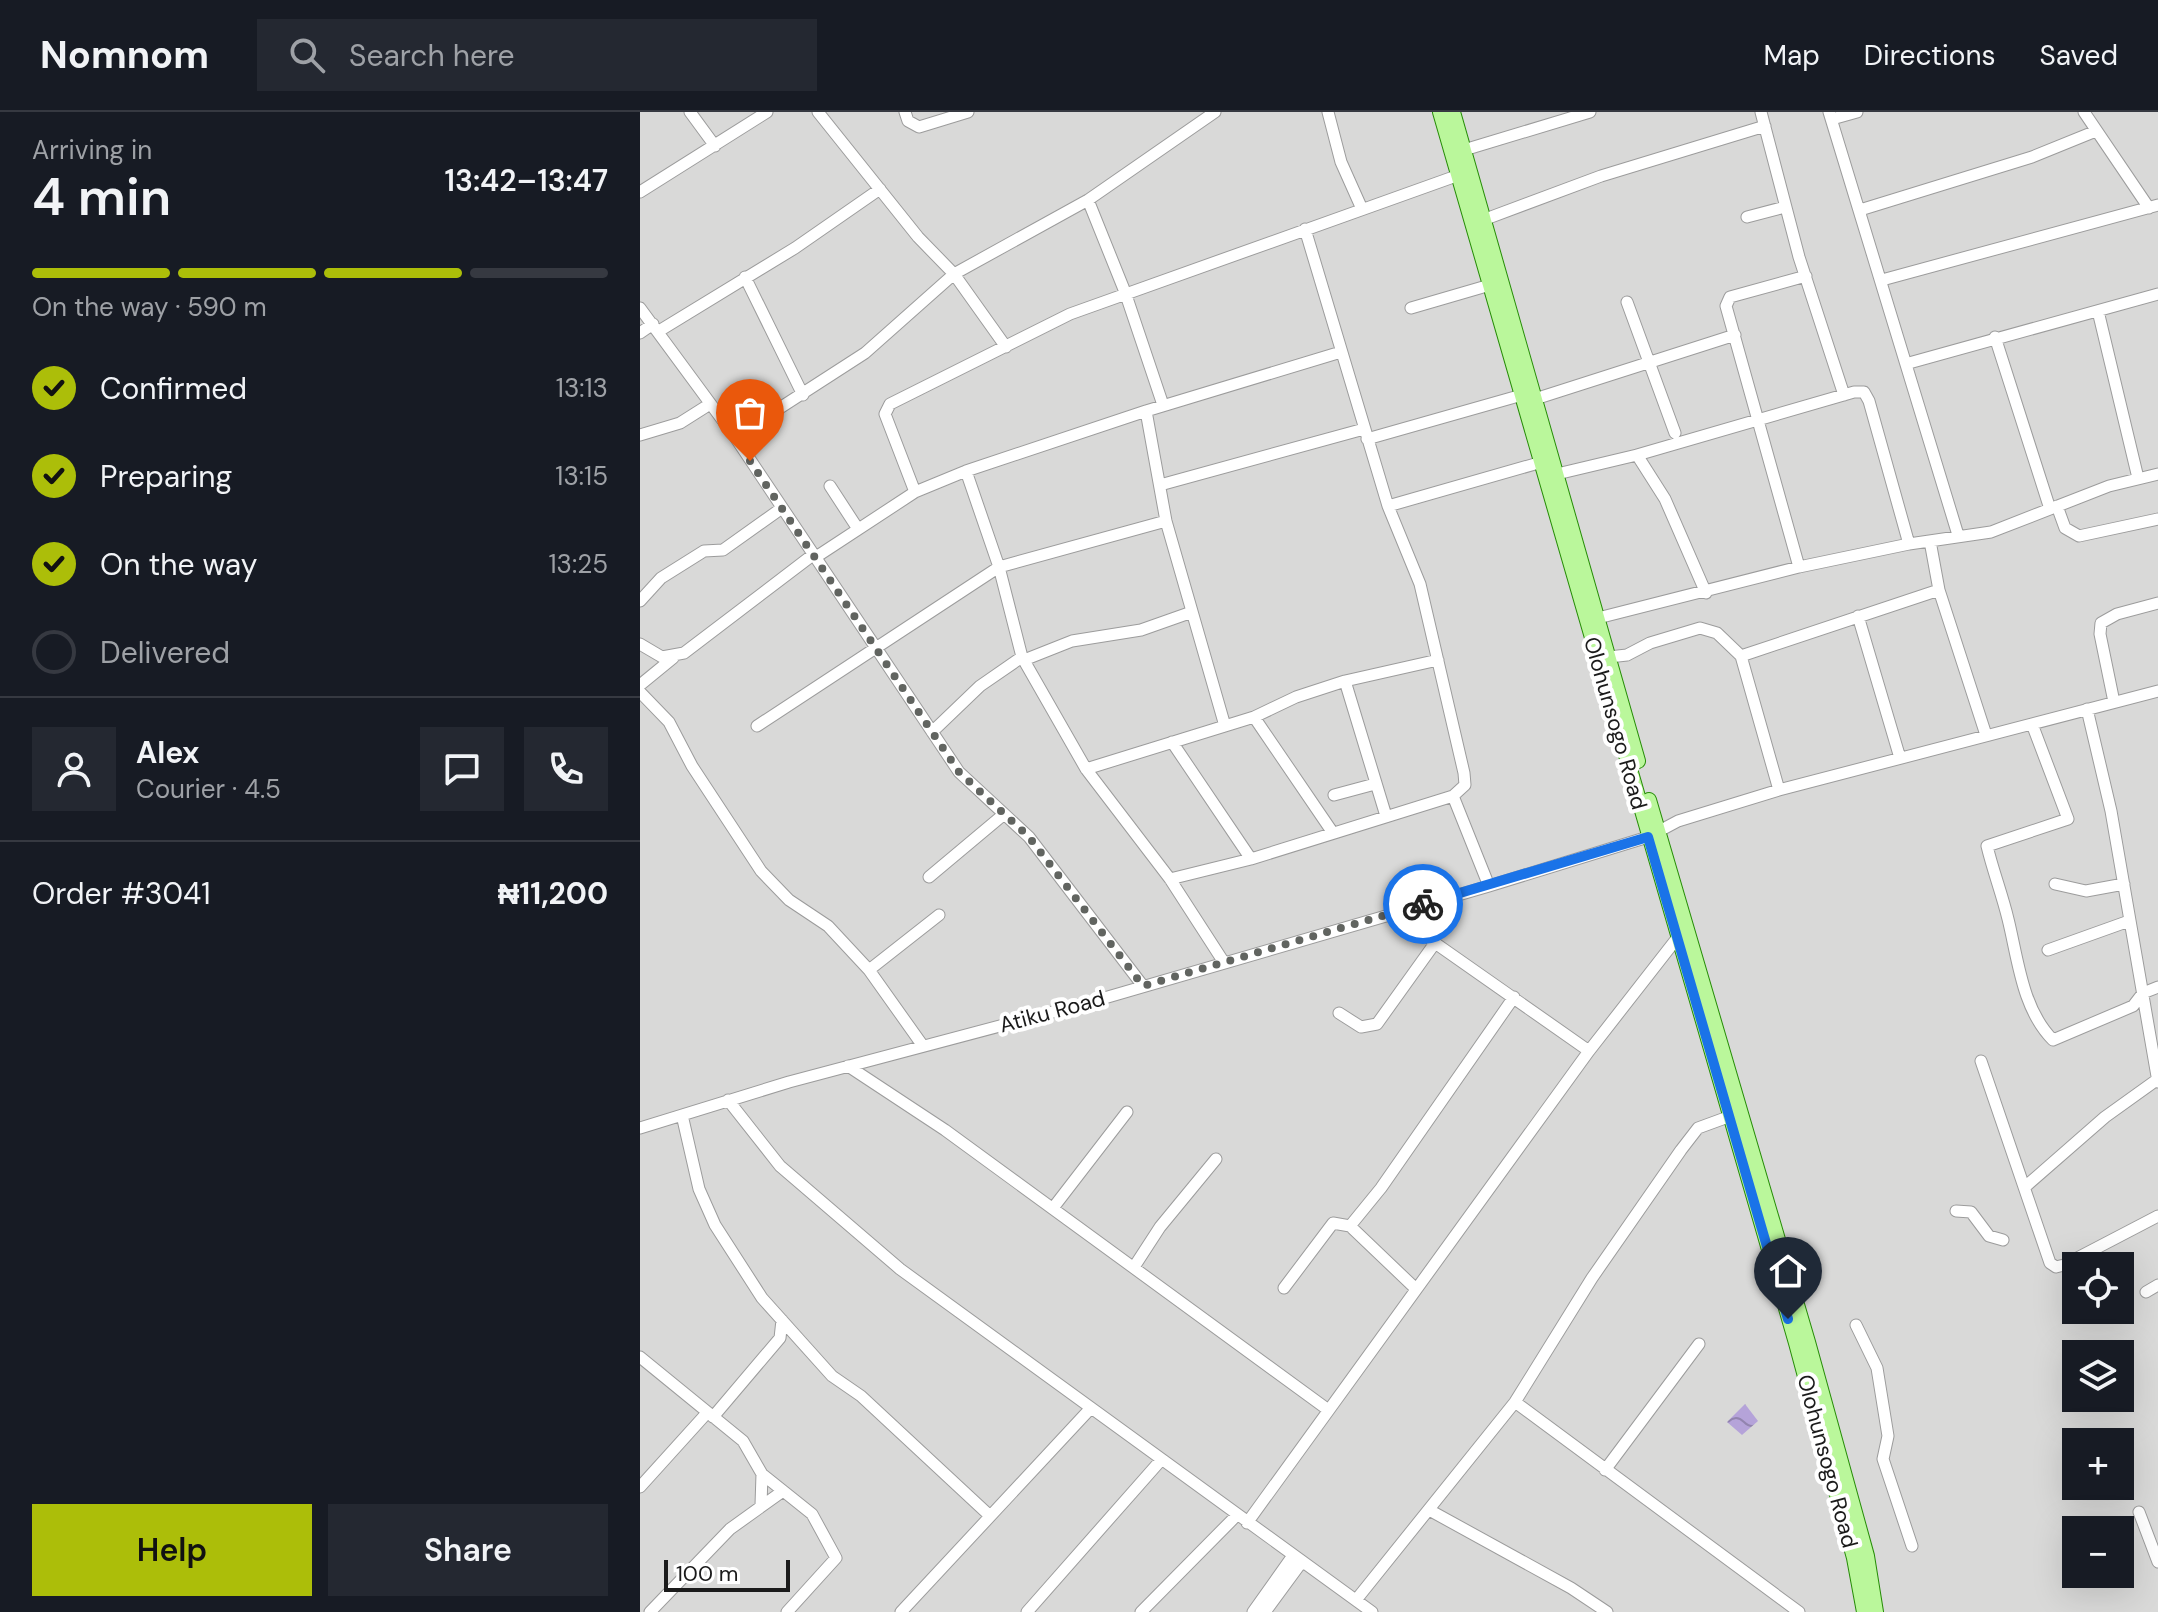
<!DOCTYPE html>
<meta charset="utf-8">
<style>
body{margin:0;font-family:"DM Sans",sans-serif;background:#242831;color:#f1f3f6;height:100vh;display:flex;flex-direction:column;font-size:30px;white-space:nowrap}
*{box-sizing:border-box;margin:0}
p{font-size:26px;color:#9ea1a6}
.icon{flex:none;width:44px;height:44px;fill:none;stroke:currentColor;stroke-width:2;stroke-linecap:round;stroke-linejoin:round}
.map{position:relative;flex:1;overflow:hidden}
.side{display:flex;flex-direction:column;background:#171b24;width:640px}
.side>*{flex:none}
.buttons{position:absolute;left:1422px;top:1140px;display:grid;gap:16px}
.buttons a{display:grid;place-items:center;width:72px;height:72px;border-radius:0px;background:#171b24;box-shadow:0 8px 32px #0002;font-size:40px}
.scale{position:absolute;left:24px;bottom:20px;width:126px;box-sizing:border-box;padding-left:8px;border:4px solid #1b1b1b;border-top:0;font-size:22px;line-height:28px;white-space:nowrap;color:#1b1b1b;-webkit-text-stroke:6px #fff;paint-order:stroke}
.pin{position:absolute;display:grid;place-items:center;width:68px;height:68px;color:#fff;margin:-82px -34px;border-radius:50% 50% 50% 0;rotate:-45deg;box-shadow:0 0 8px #0007}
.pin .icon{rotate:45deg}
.courier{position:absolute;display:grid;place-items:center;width:80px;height:80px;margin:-40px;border:6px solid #1a73e8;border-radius:50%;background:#fff;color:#222;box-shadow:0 2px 10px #0007}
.summary em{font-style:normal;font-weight:600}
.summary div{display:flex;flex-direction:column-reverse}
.summary{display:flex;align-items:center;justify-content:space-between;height:136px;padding:0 32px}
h1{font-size:52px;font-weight:600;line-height:60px}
.bar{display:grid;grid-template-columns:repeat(4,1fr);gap:12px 8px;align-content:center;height:96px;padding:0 32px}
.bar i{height:10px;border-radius:6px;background:#363941}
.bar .selected{background:#acbe09}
.bar p{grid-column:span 4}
.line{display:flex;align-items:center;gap:20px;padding:0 32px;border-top:2px solid #363941}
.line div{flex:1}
.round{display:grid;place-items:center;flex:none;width:84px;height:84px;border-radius:0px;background:#242831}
ol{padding:0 32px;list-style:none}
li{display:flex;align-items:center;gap:24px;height:88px}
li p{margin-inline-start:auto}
li .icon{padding:8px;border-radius:50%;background:#acbe09;color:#111;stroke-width:4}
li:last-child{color:#9ea1a6}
li i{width:44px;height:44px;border:4px solid #363941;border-radius:50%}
.button{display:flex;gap:16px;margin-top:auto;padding:16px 32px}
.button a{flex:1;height:92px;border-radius:0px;background:#acbe09;color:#111;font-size:32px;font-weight:600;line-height:92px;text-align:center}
.button a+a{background:#242831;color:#f1f3f6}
header{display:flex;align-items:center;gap:48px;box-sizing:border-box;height:112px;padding:0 40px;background:#171b24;border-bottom:2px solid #363941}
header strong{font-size:38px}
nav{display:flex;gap:44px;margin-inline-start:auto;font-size:28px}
.search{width:560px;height:72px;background:#242831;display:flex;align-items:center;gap:20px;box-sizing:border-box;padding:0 28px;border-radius:0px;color:#9ea1a6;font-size:30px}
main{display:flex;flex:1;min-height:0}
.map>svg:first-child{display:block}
.residential{fill:#d9d9d8;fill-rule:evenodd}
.water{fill:url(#water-waves)}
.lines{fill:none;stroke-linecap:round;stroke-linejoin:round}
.minor-casing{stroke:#9c9c9c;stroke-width:13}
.major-casing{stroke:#258c06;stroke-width:16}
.minor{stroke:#fff;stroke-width:11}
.major{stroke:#baf79b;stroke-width:14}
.done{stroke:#616460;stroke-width:8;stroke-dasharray:0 14.4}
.route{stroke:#1a73e8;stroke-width:10}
.labels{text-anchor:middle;stroke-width:8;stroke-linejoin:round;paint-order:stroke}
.street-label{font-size:22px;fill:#1b1b1b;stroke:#fff}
</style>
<header>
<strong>Nomnom</strong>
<div class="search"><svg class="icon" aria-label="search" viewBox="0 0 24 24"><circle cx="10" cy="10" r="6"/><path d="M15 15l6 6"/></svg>Search here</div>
<nav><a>Map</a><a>Directions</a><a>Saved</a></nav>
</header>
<main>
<section class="side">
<div class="summary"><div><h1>4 min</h1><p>Arriving in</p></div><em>13:42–13:47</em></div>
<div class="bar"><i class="selected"></i><i class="selected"></i><i class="selected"></i><i></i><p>On the way · 590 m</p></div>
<ol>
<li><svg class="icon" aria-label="check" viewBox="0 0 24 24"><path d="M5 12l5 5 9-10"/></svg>Confirmed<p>13:13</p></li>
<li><svg class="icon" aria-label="check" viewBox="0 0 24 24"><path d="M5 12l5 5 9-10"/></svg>Preparing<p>13:15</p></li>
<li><svg class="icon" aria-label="check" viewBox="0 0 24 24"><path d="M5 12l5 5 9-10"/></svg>On the way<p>13:25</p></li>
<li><i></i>Delivered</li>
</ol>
<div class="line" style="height:144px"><a class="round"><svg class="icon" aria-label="person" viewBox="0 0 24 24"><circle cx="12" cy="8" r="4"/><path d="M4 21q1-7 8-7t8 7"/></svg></a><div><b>Alex</b><p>Courier · 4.5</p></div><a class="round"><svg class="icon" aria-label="chat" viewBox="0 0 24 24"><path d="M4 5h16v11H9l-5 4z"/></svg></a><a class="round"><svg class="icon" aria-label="phone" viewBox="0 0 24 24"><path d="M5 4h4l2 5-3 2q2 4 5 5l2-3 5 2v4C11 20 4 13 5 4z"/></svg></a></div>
<div class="line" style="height:104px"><div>Order #3041</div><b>₦11,200</b></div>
<div class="button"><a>Help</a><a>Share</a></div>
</section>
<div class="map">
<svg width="1518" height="1500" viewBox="0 0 1518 1500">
<defs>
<pattern id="water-waves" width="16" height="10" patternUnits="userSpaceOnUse" patternTransform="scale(2)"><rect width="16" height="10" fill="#b5a3d9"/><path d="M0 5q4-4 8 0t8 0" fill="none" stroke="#9284af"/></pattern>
</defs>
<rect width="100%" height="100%" fill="#e4ede1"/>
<path class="residential" d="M0,0H1518V1500H0ZM1436,1154H1480V1198H1436ZM1436,1242H1480V1286H1436ZM1436,1330H1480V1374H1436ZM1436,1418H1480V1462H1436Z"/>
<path class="water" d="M1105,1292L1118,1309L1102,1323L1087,1310Z"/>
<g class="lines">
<g class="minor-casing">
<path id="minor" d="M50,0L75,34
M178,0L278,125L314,162L448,88L575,0
M265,0L268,9L279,15L328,0
M688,0L701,50L722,97
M1121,0L1159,145L1204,283
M1189,0L1318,423
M1444,0L1509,96
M1192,7L1217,0
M824,38L950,0
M0,80L127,0
M448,88L485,180L523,293
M1220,98L1392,45L1456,19
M1107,105L1145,95
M843,108L961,64L1125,14
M665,117L748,394L780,472L824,661L825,673L813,684L849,774
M105,165L163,283
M1242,168L1518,93
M987,190L1035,321
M0,196L95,325L319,660L389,725L503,874
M771,196L850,173
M1458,199L1498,366
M19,219L155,136L240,77
M0,221L13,212
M1355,225L1410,397
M1269,251L1518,182
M895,287L1095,223
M506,299L526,409L585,614
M0,323L40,311L70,292
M95,325L225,241L314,162L366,235
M727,327L882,283
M997,343L1025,387L1066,481
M326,359L359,455L382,545L446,657L530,767L583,849
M917,362L997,343L1214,280H1224L1229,289L1269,432
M520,373L724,317
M190,374L218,417
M275,380L245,302L250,292L430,202L819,63
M748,394L902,350
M1417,394L1425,416L1439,424L1518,407
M1290,429L1299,478L1346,623
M176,445L275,380L326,359L506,299L701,240
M1159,455L1086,194L1090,185L1166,164
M0,489L21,466L64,439L83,438L142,396
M1218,504L1260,646
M958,506L1159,455L1269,432L1351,420L1469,374L1518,362
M0,532L22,545L44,541L174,442
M1101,544L1299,478
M969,545L987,543L1010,531L1060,516L1077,521L1101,544L1139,678
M384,548L432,529L501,518L552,500
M705,569L746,704
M0,573L33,546
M0,580L29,610L52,654L121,759L149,788L188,814L229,858L283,934
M1474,590L1460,522L1461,511L1477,502L1518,491
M1447,597L1471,699L1518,970
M614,605L693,721
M1392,612L1428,707L1347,734C1353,759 1362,782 1368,807C1378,847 1382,897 1413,928L1493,894L1503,881L1518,875
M117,614L359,455L526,409
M292,620L340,574L382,545
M532,630L611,747
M446,657L614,605L656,585L705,569L798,548
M694,683L735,672
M289,765L363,703
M530,767L611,747L813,684
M1415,772L1446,779L1484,772
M758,799L795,831L949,939
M1408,838L1489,809
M229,858L299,803
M699,901L721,915L737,912L795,831
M1341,949L1410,1151L1416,1155L1424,1153L1518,1104
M208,954L305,1018L687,1297
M88,988L140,1054L260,1157L732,1500
M42,1003L59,1077L75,1113L122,1186L192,1264L221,1284L349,1403
M0,1016L149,970L454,889L849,774L1008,725L1038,709L1139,678L1518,579
M1386,1074L1465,1005L1518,967
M413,1096L487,1000
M1316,1099L1331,1100L1349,1124L1363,1128
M710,1114L776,1177
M494,1155L520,1115L576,1047
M644,1176L693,1111L710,1114L741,1076L874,885
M1506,1180L1518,1173
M1216,1213L1237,1256L1248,1324L1243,1347L1272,1434
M0,1245L103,1329L122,1362L121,1393
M875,1290L1159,1500
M73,1305L140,1226L142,1208
M965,1358L1059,1232
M122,1362L172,1402L196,1446L147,1500
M0,1375L66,1302
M791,1399L931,1476L967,1500
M1499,1400L1518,1450
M607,1411L949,939L1038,825
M716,1488L875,1290L952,1166L1041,1038L1058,1016L1088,1005
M10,1500L90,1417L143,1379
M261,1500L450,1297
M387,1500L521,1348
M501,1500L596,1404
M613,1500L652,1445
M625,1500L661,1451"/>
</g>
<g class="major-casing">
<path id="major" d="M800,0L1156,1231L1214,1446L1224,1500
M813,0L998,649
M1009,688L1168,1230L1227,1444L1236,1500"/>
</g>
<use href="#minor" class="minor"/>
<use href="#major" class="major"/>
</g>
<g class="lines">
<path class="done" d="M110,349L319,660L389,725L503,874L783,792"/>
<path class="route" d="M783,792L1008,725L1148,1207"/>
</g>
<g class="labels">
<g class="street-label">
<text transform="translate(976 611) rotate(74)" y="8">Olohunsogo Road</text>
<text transform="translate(412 899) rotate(-15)" y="8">Atiku Road</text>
<text transform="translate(1188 1349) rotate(75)" y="8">Olohunsogo Road</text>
</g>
</g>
</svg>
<div class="buttons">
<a><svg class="icon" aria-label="locate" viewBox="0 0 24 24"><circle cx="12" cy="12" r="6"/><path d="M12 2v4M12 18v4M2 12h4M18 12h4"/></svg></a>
<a><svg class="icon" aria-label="layers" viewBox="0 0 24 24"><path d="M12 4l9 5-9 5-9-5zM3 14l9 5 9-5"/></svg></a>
<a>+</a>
<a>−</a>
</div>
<div class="scale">100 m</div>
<div class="pin" style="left:110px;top:349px;background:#ea580c"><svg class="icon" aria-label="bag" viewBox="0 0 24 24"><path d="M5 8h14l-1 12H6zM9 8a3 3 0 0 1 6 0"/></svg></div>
<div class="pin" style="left:1148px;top:1207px;background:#1f2937"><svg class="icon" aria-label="home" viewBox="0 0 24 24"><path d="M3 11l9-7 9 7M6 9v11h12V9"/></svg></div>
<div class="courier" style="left:783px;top:792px"><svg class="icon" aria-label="bike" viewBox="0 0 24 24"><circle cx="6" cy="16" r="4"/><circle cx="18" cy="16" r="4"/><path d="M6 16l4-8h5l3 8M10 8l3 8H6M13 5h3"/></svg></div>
</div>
</main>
